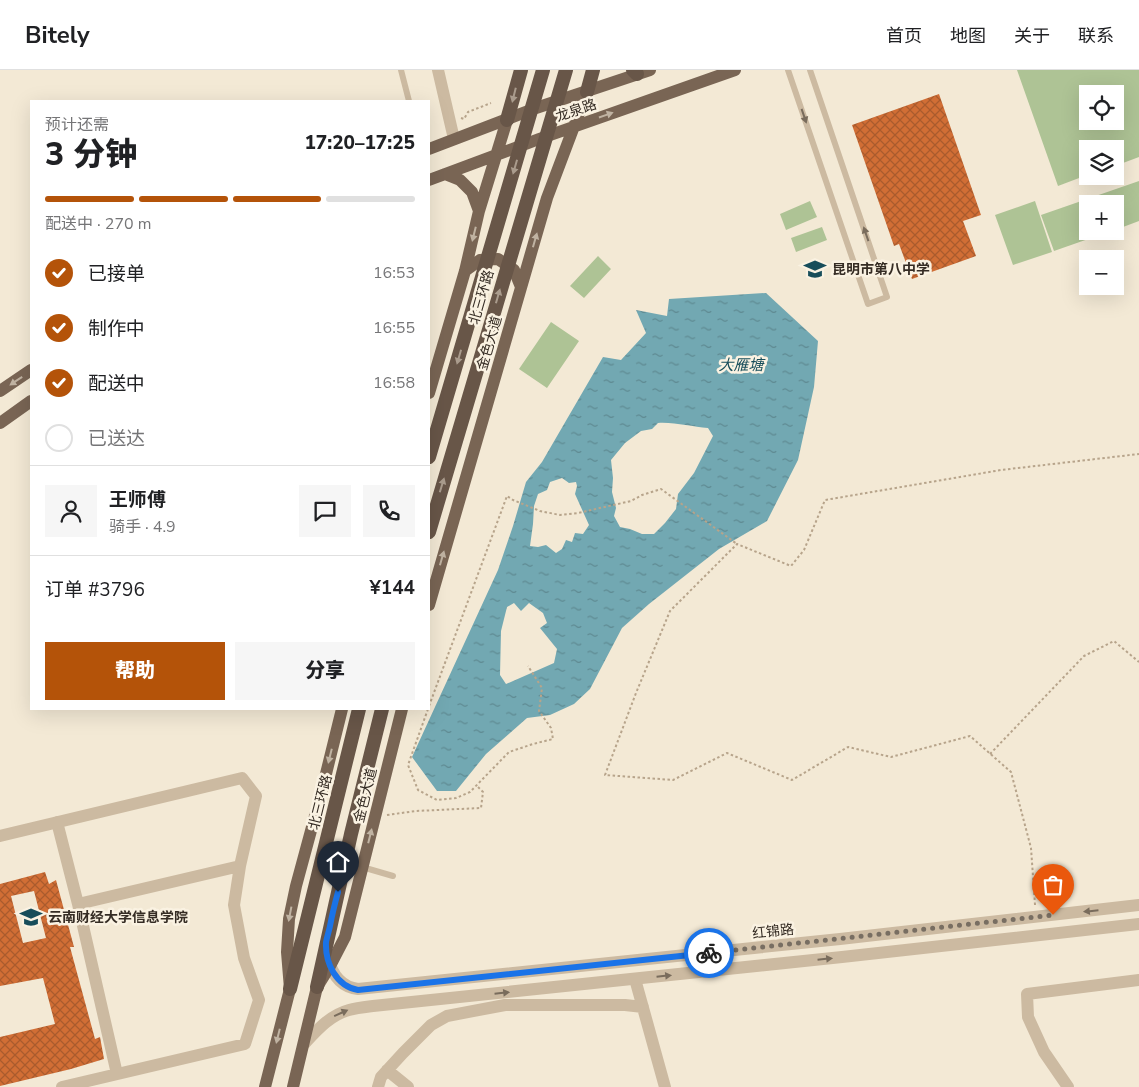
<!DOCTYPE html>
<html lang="zh">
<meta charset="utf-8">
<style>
body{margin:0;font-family:"Nunito Sans","Noto Sans SC",sans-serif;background:#f6f6f6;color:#202124;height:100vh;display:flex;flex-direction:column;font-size:19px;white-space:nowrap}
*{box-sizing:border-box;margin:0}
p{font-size:16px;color:#757577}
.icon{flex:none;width:28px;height:28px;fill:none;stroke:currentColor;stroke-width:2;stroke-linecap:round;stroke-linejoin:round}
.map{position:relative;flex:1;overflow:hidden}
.panel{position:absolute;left:30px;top:30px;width:400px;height:610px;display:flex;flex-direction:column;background:#fff;border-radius:0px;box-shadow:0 5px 20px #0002}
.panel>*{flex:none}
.fabs{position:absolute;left:1079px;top:15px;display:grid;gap:10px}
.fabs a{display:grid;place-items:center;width:45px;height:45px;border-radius:0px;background:#fff;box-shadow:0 5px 20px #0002;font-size:25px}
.pin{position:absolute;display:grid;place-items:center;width:42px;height:42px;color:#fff;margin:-51px -21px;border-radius:50% 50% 50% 0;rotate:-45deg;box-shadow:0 0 5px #0007}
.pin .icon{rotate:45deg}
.courier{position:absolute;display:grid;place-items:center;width:50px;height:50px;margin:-25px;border:4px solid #1a73e8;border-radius:50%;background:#fff;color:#222;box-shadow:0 1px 6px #0007}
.headline em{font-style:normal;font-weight:800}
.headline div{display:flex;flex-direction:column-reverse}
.headline{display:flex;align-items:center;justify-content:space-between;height:85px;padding:0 15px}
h1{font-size:32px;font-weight:800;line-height:38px}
.bar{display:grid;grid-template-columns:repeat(4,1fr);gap:8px 5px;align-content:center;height:60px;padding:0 15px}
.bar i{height:6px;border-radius:4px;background:#e0e0e0}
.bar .active{background:#b45309}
.bar p{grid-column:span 4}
.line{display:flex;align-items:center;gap:12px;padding:0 15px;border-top:1px solid #e0e0e0}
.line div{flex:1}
.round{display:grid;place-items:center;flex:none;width:52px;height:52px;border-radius:0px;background:#f6f6f6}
ol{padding:0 15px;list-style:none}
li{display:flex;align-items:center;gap:15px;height:55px}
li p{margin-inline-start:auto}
li .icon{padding:5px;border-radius:50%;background:#b45309;color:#fff;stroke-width:4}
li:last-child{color:#757577}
li i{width:28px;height:28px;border:2px solid #e0e0e0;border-radius:50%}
.button{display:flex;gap:10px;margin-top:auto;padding:10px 15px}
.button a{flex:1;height:58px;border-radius:0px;background:#b45309;color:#fff;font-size:20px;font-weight:800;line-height:58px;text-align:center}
.button a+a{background:#f6f6f6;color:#202124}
header{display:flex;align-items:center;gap:30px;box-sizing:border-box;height:70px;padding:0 25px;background:#fff;border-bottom:1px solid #e0e0e0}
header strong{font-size:24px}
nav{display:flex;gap:28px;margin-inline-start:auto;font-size:18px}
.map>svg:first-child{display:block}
.grass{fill:#aec395;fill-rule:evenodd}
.water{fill:url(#water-ripples);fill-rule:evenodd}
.building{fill:url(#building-cross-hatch);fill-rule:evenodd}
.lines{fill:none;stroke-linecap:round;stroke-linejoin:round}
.path{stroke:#b7a48b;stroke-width:2;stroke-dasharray:2.5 2.5;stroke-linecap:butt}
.service{stroke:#ccbaa1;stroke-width:6}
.minor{stroke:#ccbaa1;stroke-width:12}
.tertiary{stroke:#ccbaa1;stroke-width:12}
.primary{stroke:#796554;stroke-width:12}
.trunk{stroke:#685648;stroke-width:14}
.trunk-bridge{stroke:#685648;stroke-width:14}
.oneway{fill:#aa9c8d}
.oneway2{fill:#c0b3a2}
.oneway3{fill:#796c5c}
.done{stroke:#786e62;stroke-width:5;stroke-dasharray:0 9}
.route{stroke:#1a73e8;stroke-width:6}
.labels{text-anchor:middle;stroke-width:5;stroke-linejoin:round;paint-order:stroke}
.street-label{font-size:14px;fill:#352c24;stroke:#faf2e2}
.poi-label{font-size:14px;font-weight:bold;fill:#352c24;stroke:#faf2e2;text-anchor:start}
.water-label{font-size:15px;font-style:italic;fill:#174d5a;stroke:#faf2e2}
</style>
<header>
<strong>Bitely</strong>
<nav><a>首页</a><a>地图</a><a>关于</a><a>联系</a></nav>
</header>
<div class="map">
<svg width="1139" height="1017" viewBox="0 0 1139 1017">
<defs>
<pattern id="water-ripples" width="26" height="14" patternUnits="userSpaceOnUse" patternTransform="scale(1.25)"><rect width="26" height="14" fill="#72a8b2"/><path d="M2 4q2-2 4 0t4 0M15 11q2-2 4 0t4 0" fill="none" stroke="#5e8991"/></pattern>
<pattern id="building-cross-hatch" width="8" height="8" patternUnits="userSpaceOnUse" patternTransform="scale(1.25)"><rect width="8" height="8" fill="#d16e35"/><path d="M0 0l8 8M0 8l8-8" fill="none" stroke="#aa5b2d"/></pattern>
</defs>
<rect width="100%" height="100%" fill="#f3e9d5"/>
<path class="grass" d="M1017,0H1139V87L1115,96V79H1088L1087,105L1058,116ZM1088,24H1115V51H1088Z
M1139,111V151L1115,160V134H1088V161H1111L1054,181L1041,145Z
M810,131L817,147L786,160L780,144Z
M1035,131L1052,182L1013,195L995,145Z
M822,157L827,170L796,182L791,168Z
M598,186L611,199L584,228L570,216Z
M551,252L579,271L547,318L519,299Z"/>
<path class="water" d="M766,223L818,271L814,317L798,390L767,451L719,479L649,534L622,558L590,619L574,634L550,645L527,648L486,684L456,721H437L412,687L498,500L513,456L526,412L542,392L603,287L621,290L646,263L636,240L667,246L669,229ZM658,353C675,352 692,357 708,358L713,366L694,403L678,424L676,439L665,453L654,464H642L630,459L620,457L614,446L616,438L612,422L613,408L611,390L625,373L641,361L652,359ZM562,408L569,413L576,412L577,416L575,424L589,455L583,464L575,463L572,472L566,470L562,479L556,483L546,475L538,477L530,476L533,454L534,436L538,424L547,420L550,412ZM514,533L521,541L529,533L543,543L547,553L540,558L557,579L554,593L506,614L500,605L501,561L507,537Z"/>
<path class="building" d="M939,24L981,145L963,151L976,186L912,209L899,174L894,176L852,55Z
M45,802L49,814L56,810L74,877H70L95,969L100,967L104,989L71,999L0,1016V967L55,954L43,908L0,916V814ZM34,821L46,868L23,873L11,826Z"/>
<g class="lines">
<path class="path" d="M461,48L464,49L468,42L491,33
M429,636L507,426L513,430L540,441L560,445L578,443L631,431L642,425L661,419L737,474
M428,639L408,695L418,720L437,730L456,728L470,722L509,682L533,674L553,669L551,658L539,641L542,618L528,596
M990,684L1084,586L1114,571L1139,592
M387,745L416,741L481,738L483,722L476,715
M1035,835L1031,778L1011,702L970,666L891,687L848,677L792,710L727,683L673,710L605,705L636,623L670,541L737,474L791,496L804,480L825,430L1001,400L1139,384"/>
<path class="service" d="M401,0L409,31
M788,0L868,234L887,227L810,0
M362,797L393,806"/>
<path class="minor" d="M438,0L454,69
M57,752L78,834L117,1004
M0,766L242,708L256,726L240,796L234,835L244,888L259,930L245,974L62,1017
M78,834L240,796
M635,909L665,1017
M387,1000L408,1017
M378,1017L381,1007L403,983L431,955L447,946L505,935H625L643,937
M1068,1017L1044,982L1028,947L1027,924L1139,910"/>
<path class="tertiary" d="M328,888C332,904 341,917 358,919L840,869L1139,835
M304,974C317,960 330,945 349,940C356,938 365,937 373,936L842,887L1139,854"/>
<path class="primary" d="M429,79L536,38L650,0
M445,104L460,110L472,122L479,141
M429,110L539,69L735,0
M465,201L480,190L498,189L514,200L521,217
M0,321L31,300
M429,323L465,201L479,141L507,50
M0,353L31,331
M429,535L547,128L587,22
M265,1017L290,919L287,882L289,849L296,816L322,720L342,639
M293,1017L317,917L330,896L345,867L402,639"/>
<path class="trunk" d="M633,0L637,4
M587,22L593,0
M507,50L521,0
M317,917L351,764L382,639
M290,919L359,639"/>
<path class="trunk-bridge" d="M429,387L543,0
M429,462L566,0"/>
</g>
<defs><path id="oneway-solid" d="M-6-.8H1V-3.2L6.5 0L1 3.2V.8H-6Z" transform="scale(1.25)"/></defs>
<g class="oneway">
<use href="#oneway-solid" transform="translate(514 25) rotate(104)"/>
<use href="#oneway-solid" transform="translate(515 97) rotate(106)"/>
<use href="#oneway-solid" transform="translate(498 226) rotate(-74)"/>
<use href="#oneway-solid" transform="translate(459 287) rotate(106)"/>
<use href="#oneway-solid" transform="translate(442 415) rotate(-73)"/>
</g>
<g class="oneway2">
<use href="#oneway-solid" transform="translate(606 45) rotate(-19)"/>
<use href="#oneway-solid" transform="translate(474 164) rotate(104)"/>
<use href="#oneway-solid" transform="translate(535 170) rotate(-74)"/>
<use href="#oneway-solid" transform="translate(16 311) rotate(146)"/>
<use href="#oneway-solid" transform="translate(442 488) rotate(-74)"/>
<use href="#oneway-solid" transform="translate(330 686) rotate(104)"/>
<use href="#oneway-solid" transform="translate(370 766) rotate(-76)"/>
<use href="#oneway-solid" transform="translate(290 844) rotate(101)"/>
<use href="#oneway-solid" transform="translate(278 966) rotate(104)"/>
</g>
<g class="oneway3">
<use href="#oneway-solid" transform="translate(804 46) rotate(71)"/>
<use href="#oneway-solid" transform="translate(866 164) rotate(-109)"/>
<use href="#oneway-solid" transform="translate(1091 841) rotate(174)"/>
<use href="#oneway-solid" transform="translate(825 889) rotate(-6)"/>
<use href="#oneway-solid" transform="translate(664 906) rotate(-6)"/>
<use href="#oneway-solid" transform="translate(502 923) rotate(-6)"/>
<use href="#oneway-solid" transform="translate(341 943) rotate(-24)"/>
</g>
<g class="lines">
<path class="done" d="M709,883L1053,845"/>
<path class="route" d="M338,822C335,833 332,845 330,856C329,861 327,867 326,872C325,893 336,916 358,920L709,883"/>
</g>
<defs>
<g id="school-bare" transform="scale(1.725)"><path d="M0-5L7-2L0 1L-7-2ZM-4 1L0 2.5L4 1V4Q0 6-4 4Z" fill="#174d5a" stroke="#faf2e2" stroke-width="2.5" paint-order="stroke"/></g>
</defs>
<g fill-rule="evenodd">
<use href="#school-bare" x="815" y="199"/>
<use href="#school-bare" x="31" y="847"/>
</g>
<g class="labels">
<g class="street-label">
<text transform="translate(576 40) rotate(-19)" y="5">龙泉路</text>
<text transform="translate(481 227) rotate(-74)" y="5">北三环路</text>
<text transform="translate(489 273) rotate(-74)" y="5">金色大道</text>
<text transform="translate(365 725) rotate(-76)" y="5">金色大道</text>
<text transform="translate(320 732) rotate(-76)" y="5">北三环路</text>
<text transform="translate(773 861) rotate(-6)" y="5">红锦路</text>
</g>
<g class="poi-label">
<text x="832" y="204">昆明市第八中学</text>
<text x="48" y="852">云南财经大学信息学院</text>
</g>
<g class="water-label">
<text x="741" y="300">大雁塘</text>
</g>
</g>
</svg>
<div class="fabs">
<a><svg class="icon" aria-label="locate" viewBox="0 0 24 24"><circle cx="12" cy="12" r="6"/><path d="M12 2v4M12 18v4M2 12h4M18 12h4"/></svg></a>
<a><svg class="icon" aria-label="layers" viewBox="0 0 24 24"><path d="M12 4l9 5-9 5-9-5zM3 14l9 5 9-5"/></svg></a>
<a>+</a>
<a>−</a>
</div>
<div class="pin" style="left:1053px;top:845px;background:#ea580c"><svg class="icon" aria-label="bag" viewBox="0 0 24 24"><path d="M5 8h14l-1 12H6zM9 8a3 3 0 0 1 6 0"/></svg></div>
<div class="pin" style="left:338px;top:822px;background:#1f2937"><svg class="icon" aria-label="home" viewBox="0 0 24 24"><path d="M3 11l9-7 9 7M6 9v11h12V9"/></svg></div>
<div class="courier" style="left:709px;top:883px"><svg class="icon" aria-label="bike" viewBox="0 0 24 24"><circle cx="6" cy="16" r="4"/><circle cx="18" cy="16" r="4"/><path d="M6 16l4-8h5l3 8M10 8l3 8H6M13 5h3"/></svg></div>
<section class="panel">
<div class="headline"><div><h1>3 分钟</h1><p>预计还需</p></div><em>17:20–17:25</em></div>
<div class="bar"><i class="active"></i><i class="active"></i><i class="active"></i><i></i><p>配送中 · 270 m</p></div>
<ol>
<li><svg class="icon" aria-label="check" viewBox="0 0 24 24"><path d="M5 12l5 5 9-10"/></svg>已接单<p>16:53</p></li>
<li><svg class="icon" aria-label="check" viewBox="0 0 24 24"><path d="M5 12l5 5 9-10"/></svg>制作中<p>16:55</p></li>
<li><svg class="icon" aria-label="check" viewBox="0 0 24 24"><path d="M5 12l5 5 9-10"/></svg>配送中<p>16:58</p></li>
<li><i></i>已送达</li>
</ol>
<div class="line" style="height:90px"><a class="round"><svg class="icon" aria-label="person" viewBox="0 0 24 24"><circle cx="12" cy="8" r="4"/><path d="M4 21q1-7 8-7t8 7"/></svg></a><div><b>王师傅</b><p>骑手 · 4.9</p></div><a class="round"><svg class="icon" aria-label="chat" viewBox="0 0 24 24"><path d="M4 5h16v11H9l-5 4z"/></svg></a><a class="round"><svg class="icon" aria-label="phone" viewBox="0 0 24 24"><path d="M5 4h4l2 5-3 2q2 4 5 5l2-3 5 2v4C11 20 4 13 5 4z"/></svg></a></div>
<div class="line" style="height:65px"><div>订单 #3796</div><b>¥144</b></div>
<div class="button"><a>帮助</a><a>分享</a></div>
</section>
</div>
